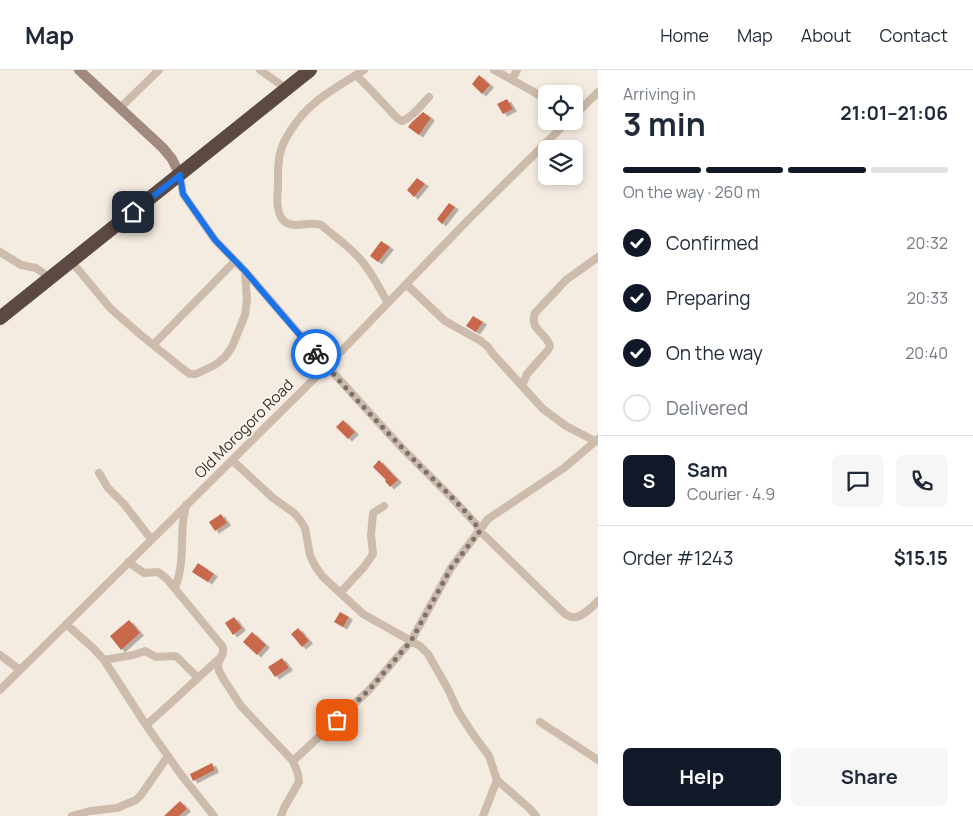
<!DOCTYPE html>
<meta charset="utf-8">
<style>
body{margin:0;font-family:Manrope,sans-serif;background:#f6f6f7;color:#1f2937;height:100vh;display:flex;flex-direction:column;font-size:19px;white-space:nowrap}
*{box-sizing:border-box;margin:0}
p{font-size:16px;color:#747a83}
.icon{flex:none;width:28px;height:28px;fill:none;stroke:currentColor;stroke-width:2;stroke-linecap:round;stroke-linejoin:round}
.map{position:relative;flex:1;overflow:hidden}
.drawer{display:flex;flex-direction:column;background:#fff;width:375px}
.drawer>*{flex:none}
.fabs{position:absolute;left:538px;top:15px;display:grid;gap:10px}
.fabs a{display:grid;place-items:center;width:45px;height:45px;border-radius:8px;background:#fff;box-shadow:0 2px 8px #0003;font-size:25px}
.pin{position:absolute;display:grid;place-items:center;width:42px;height:42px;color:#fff;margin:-21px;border-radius:10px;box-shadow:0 2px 8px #0006}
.courier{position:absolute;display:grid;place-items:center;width:50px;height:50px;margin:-25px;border:4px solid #1a73e8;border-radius:50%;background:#fff;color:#222;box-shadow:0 1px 6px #0007}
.summary em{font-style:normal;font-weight:700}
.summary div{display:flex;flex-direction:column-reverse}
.summary{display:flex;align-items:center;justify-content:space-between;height:85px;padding:0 25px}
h1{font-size:32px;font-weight:700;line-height:38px}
.bar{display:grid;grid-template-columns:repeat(4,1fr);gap:8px 5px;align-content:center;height:60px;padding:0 25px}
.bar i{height:6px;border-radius:4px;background:#e0e1e3}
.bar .on{background:#111827}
.bar p{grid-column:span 4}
.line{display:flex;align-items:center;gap:12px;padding:0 25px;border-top:1px solid #e0e1e3}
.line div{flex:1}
.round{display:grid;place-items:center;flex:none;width:52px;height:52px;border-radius:8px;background:#f6f6f7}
ol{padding:0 25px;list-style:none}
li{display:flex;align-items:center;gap:15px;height:55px}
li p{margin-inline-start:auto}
li .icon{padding:5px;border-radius:50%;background:#111827;color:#fff;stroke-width:4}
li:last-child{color:#747a83}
li i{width:28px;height:28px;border:2px solid #e0e1e3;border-radius:50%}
.button{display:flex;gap:10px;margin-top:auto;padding:10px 25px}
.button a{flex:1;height:58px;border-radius:8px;background:#111827;color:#fff;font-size:20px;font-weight:700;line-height:58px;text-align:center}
.button a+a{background:#f6f6f7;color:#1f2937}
header{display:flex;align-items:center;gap:30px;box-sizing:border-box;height:70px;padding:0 25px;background:#fff;border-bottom:1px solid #e0e1e3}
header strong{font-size:24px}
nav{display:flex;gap:28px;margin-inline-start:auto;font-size:18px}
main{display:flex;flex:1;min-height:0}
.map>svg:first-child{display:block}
.building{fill:#c8694b;filter:url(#shadow)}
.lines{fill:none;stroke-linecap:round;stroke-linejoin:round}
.street{stroke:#cdbbac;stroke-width:8}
.secondary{stroke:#a18a7d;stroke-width:10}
.highway{stroke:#5c4a42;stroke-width:14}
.done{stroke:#7c716b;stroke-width:5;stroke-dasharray:0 9}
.route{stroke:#1a73e8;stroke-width:6}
.labels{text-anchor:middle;stroke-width:4;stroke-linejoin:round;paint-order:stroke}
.street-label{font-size:15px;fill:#3b302b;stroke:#fbf5ee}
</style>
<header>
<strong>Map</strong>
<nav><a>Home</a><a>Map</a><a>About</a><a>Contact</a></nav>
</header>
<main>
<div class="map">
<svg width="598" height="746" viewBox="0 0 598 746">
<defs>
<filter id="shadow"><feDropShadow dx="4" dy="2.5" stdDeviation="0" flood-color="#0004"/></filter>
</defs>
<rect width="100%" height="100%" fill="#f4ebe1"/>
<path class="building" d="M479,5L490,15L482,24L472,14Z
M507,29L513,39L503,44L497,34Z
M423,42L431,48L419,65L408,57L412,52Z
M417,108L425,114L414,127L407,120Z
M449,133L455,137L442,154L437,149Z
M381,171L390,177L378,192L370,186Z
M473,246L483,252L476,262L466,256Z
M343,350L355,362L348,369L336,357Z
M379,390L398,410L390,417L385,411L386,410L373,397Z
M221,444L227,453L215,461L209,452Z
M198,493L214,504L208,512L192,502Z
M340,542L349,547L343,557L334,552Z
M234,547L242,558L233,565L225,553Z
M129,550L140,563L121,580L110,566Z
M298,558L309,571L302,577L291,564Z
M252,562L266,575L257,585L243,572Z
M282,588L289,598L275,607L268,597Z
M212,693L215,700L193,711L190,704Z
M180,731L187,739L179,746H164Z"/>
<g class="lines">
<path class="street" d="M260,0L287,19
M364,0C336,18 310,30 291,60C287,66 283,73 281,80C277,92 278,106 278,118C277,127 276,144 284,151C294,160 309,150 321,155C334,166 349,176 360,189C372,202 379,218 388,233
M494,0L534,22L546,30
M356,5L369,18L397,48L402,51C413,47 421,35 429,27
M512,10L517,0
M120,38L159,0
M574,46L598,22
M180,105L183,124L215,170L245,201L327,296L401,377L451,427L476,454L480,461L564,543C565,544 570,547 572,547C581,549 592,537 598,531
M0,182L21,195L36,198L50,208
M71,191L111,239L142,266L183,299L190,304H196L215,295L225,287L232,277L245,245L247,229L245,201
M406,214L445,251L481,271L488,277L493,284L543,339L566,356L595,371
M153,275L235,191
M522,316L527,304L548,280L550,276C546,262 529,260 535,243L566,210L598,187
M232,390L273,428L294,443L300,450L305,458L310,485L314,494L322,506L363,544L420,576L428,584L448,619L458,641L472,663L489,686L497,710L529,738L536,746
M99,403L108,418L124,434L151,469
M128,492L144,503L158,502L167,509L223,577V583L218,594L219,601L224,610L241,636L293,691L298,704L299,712L284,738L281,746
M175,518C184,495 181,475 183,451C184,446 185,441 186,435
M340,523L364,497L373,484L371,465L373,443L384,436
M66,554L93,578L104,590L146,655L182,706L214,746
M0,585L20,600
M104,590L133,585L145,581L156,587L174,586L177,587L198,608
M0,620L327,296L469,149L568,51
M540,652L598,690
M146,655C171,634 195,610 220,588
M293,691L369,620L411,571L451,498L488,449L564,398L598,369
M72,746L90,741L117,738L136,730L141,725L168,686
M483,746L497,710"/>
<path class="secondary" d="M79,0L163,78L172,89L180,105"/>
<path class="highway" d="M0,248L310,0"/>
</g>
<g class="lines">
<path class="done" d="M316,284C347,320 381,356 415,391C435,412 464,436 480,461L451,498L411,571L369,620L337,650"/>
<path class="route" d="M133,142L180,105L183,124L215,170L245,201L316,284"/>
</g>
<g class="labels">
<g class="street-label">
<text transform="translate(244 359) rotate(-45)" y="5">Old Morogoro Road</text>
</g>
</g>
</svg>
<div class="fabs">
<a><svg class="icon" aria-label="locate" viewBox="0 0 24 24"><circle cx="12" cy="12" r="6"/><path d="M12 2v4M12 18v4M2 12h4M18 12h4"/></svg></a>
<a><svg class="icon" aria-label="layers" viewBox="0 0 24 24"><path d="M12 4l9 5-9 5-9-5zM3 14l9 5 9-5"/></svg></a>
</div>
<div class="pin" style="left:337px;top:650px;background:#ea580c"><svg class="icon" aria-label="bag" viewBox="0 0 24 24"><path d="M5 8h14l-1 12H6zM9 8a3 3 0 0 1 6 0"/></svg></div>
<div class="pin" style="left:133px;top:142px;background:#1f2937"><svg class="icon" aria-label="home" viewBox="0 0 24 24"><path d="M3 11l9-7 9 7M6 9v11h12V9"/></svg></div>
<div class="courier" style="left:316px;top:284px"><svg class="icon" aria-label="bike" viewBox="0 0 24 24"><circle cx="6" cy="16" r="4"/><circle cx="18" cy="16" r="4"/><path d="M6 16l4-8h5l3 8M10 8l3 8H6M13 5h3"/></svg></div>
</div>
<section class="drawer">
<div class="summary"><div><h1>3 min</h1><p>Arriving in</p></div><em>21:01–21:06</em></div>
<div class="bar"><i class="on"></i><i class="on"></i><i class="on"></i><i></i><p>On the way · 260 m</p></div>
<ol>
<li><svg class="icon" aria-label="check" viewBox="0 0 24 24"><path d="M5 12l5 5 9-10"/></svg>Confirmed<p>20:32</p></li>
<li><svg class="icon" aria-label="check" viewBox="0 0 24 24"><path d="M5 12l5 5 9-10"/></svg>Preparing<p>20:33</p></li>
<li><svg class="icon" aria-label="check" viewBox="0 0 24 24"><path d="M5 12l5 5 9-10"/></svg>On the way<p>20:40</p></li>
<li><i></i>Delivered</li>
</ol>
<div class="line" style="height:90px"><b class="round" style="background:#111827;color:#fff">S</b><div><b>Sam</b><p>Courier · 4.9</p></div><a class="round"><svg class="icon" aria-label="chat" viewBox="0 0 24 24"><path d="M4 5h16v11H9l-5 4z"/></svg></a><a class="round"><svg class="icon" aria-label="phone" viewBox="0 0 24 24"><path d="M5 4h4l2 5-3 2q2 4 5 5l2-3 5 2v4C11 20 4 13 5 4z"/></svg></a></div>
<div class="line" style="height:65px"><div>Order #1243</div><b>$15.15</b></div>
<div class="button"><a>Help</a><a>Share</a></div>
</section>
</main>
